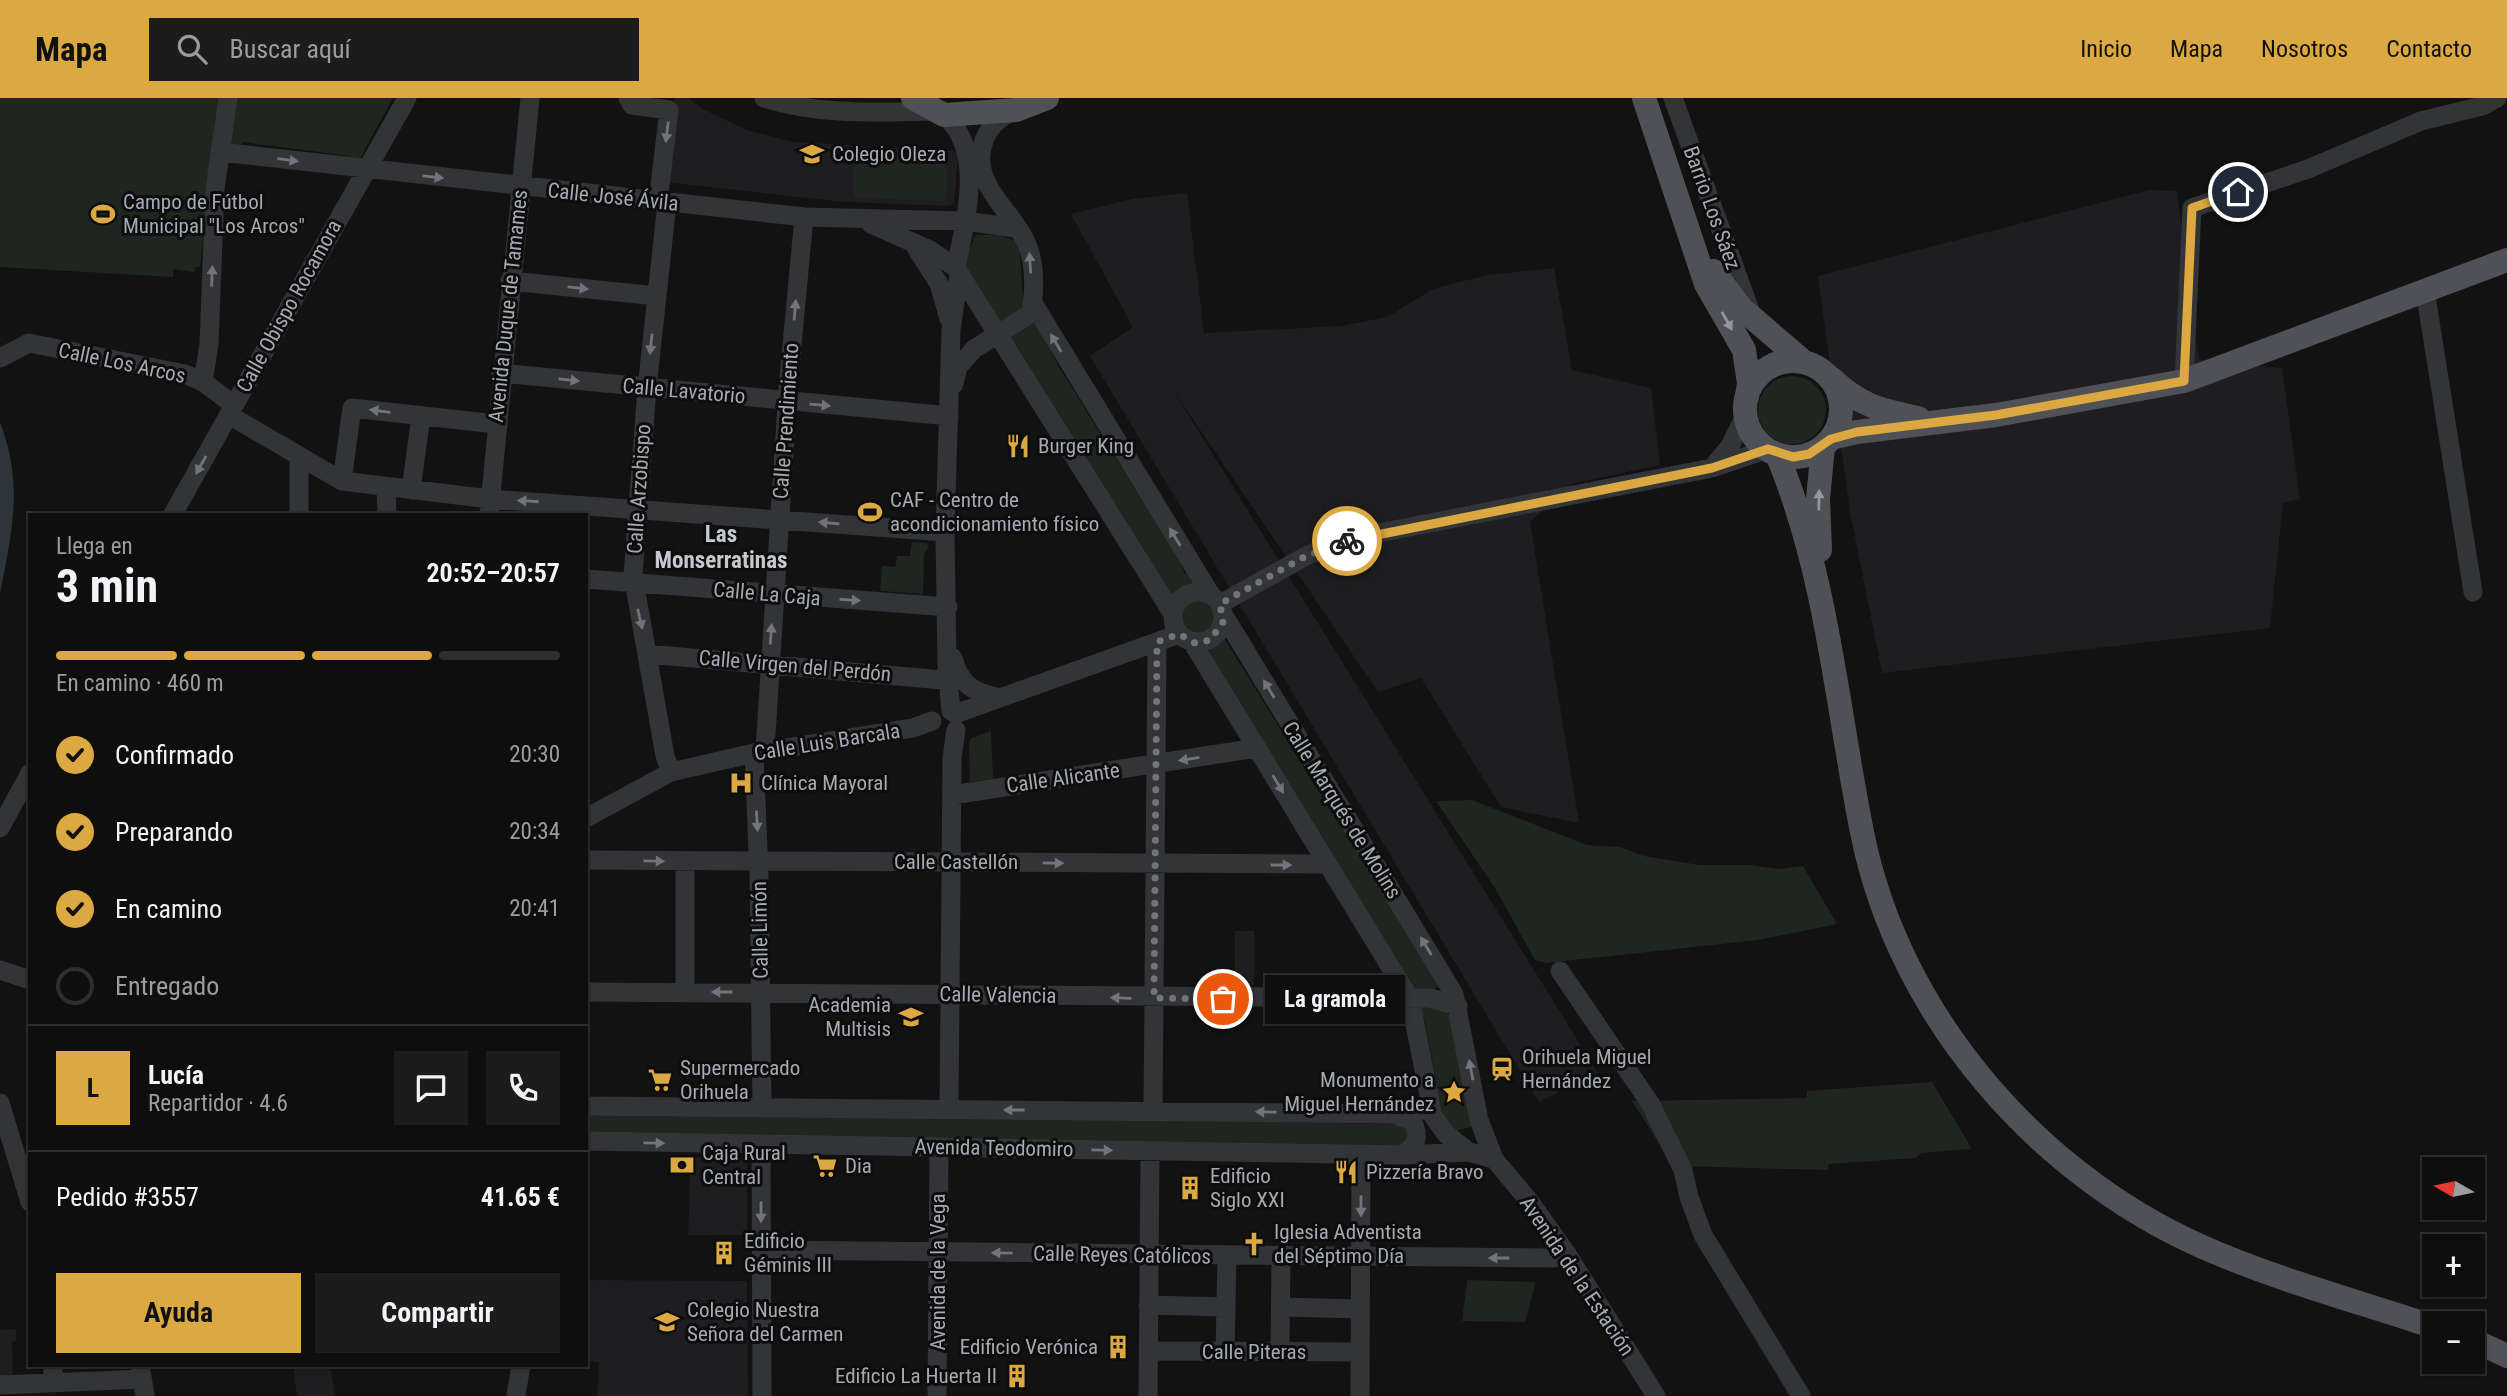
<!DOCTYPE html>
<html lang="es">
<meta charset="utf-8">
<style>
body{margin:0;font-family:"Roboto Condensed",sans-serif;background:#1c1c1c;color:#f1f3f6;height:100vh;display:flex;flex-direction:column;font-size:26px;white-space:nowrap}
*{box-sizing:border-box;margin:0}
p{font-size:23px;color:#9b9c9e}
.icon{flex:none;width:38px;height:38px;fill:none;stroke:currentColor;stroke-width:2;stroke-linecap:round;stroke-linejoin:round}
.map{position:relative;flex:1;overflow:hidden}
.details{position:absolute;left:28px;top:415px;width:560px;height:854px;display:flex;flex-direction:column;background:#0e0e0e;border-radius:0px;box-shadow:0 2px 5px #0004,0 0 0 2px #2e2e2e}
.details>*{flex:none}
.needle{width:46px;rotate:279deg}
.buttons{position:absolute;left:2422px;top:1059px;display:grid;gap:14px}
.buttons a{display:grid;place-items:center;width:63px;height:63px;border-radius:0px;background:#0e0e0e;box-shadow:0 2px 5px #0004,0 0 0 2px #2e2e2e;font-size:35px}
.pin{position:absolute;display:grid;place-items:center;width:60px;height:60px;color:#fff;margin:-30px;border:4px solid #fff;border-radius:50%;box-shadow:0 2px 7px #0007}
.courier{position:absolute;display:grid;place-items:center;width:70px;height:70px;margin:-35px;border:5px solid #dba842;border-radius:50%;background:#fff;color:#222;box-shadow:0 2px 9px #0007}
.bubble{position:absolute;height:49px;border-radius:0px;background:#0e0e0e;box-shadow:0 2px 5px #0004,0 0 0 2px #2e2e2e;font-size:23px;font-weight:700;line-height:49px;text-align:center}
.overview em{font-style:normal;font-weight:700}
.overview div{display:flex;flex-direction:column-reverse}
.overview{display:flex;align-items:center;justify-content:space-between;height:119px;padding:0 28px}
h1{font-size:46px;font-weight:700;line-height:52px}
.bar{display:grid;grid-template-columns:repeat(4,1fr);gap:10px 7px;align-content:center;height:84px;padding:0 28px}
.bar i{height:9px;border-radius:5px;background:#2e2e2e}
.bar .selected{background:#dba842}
.bar p{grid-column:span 4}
.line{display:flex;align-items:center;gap:18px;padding:0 28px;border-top:2px solid #2e2e2e}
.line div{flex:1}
.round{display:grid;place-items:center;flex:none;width:74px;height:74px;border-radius:0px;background:#1c1c1c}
ol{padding:0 28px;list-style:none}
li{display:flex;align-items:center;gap:21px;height:77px}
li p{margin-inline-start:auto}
li .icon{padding:7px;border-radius:50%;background:#dba842;color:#111;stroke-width:4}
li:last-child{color:#9b9c9e}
li i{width:38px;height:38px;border:4px solid #2e2e2e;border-radius:50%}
.action{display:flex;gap:14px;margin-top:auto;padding:14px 28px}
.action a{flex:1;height:80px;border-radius:0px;background:#dba842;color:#111;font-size:28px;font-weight:700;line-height:80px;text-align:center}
.action a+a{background:#1c1c1c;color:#f1f3f6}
header{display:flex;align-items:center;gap:42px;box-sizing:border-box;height:98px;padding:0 35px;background:#dba842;color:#111}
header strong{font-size:33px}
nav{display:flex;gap:38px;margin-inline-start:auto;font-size:24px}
.search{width:490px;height:63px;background:#1c1c1c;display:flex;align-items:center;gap:18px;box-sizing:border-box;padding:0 24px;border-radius:0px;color:#9b9c9e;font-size:26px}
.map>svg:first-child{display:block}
.built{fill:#1e1e20}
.green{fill:#1f251f}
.water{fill:#2d343a}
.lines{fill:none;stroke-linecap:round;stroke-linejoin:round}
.minor{stroke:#333437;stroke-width:19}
.major{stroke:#505156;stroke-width:24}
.oneway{fill:#72747b}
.oneway2{fill:#9497a0}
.done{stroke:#72747a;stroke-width:7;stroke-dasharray:0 12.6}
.route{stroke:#dba842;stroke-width:9}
.labels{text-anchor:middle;stroke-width:6;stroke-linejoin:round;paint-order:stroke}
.poi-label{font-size:21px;fill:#a5a9b2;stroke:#0d0d0e;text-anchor:start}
.street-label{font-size:21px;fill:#a5a9b2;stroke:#0d0d0e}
.neighbourhood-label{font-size:23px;font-weight:bold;fill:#c5c8ce;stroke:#0d0d0e}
</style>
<header>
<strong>Mapa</strong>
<div class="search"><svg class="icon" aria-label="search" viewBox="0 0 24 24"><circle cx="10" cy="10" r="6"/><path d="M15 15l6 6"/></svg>Buscar aquí</div>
<nav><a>Inicio</a><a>Mapa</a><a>Nosotros</a><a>Contacto</a></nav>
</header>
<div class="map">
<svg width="2507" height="1298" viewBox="0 0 2507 1298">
<rect width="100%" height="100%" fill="#121213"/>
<path class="built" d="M675,0H688L703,11L746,32L793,44L955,53L958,59L954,105L949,108L844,104L664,84Z
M2149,92L2177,93L2199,262L2282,270L2300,401L2283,405L2270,530L1882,575L1850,413L1818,178Z
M1187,95L1204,235L1341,228L1387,219L1433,191L1487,177L1554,170L1572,272L1651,290L1660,367L1571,386L1530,424L1579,725L1501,709L1421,580L1378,594L1171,289L1598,975L1539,1004L1090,258L1133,229L1071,116L1132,101Z
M1235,833H1254V887L1235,886Z
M691,1059L747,1060V1137H688Z
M586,1182L747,1183L748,1298H597L599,1264L586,1263Z
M16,1231V1243L12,1244L13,1281H0V1232Z
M293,1267H330L335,1298H297Z"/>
<path class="green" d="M0,0H218L200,169H196L194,174L173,171V179L0,169Z
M237,0H393L357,66L350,58L243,44L238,52L230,50Z
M854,55L948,57L946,103L853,100Z
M976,137H999L1019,144L1023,199L1059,269L1180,463L1185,476L1188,475L1202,503L1214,513V524L1440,889L1434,890L1449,919L1484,1025L1446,1036L1425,924L1411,887L1191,535L1185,529L1181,519L962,165Z
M1758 312a34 34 0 1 1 68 0a34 34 0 1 1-68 0Z
M912,444L927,445L929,449L924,456L923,496L880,493L882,468L895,469L897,458H910Z
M991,633L993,681L970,684L969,644L972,640Z
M1472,702L1587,747L1620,749L1644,758L1699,767H1750L1778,771L1803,768L1837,826L1758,842L1546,865L1535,862L1495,790L1436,703Z
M1932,984L1972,1051L1921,1055L1915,1060L1829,1066L1828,1072L1673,1068L1632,1003L1807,1000V993Z
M586,1014L1400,1026L1408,1030L1410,1038L1400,1050L586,1035Z
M1467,1182L1536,1184L1525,1224L1462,1223Z"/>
<path class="water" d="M0,324C24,388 12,431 0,496Z"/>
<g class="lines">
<path class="minor" d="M628,0L632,7L669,12L658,104
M764,0C820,18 877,14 936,13
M1673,0L1751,215
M944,17C986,53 965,122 956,170L1173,516
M220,54L804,119L965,123L1016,130
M667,105L647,290L633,477L665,658L671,674
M871,126L930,152L956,170
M915,148L939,186L949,221
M510,183L657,198
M2425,192L2473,494
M1033,205L1211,497
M0,260L29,245L185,276L203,284L234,307
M501,275L949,318
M2184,283L2192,110L2308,71L2421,23L2482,8L2497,0
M203,284L209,246L215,91L228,0
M954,286L958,269L974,251L1030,216C1035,199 1035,169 1029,152C1017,114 970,90 983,46C987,30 1000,19 1015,12
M229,317L342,383L490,401L945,434
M299,359V416
M1712,370L1730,348L1746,316
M342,383L352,310L496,326
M386,391L387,416
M411,392L421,318
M173,416L407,0
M489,416L530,0
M586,481L948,509
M1173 519a25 25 0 1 1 50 0a25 25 0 1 1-50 0Z
M1220,506L1306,458L1333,446L1384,434L1712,370L1768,351
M1223,516L1454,896L1479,1022L1494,1061L1530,1104L1567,1156L1656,1298
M1192,544L1410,901L1433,1018L1446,1036L1469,1054
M647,556L943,582
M953,560C960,585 971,594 997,599
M951,613L947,570L945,434L951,232L959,177
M955,616L1179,536
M765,653L788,290L804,119
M754,655L759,777L762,1010
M952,697L1257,650
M586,720L671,674L754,655L913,630L932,623
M0,730L30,675
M586,762L1326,766
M0,872L30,882
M1560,873L1650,1005L1683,1072L1689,1099L1703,1137L1801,1298
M586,894L1430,900L1458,908
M685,894V763
M0,1005L30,1104
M586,1008L1394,1016L1421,1012L1430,1006
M949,1011L952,660L956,632
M1153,1013L1157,544
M1394,1016L1412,1023C1420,1038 1417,1048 1402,1057
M586,1043L1402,1057L1469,1054L1494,1061
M761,1046L762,1298
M761,1152L1553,1160L1567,1156
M1148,1207L1226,1209
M1281,1209L1360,1211
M1148,1253L1360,1254
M1225,1254L1227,1158
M1280,1254L1281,1159
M140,1267L145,1298
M53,1286V1267
M0,1287L142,1281
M516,1298L521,1267
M937,1298L939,1049
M1148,1298L1150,1053
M1360,1298L1361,1056"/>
<path class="major" d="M913,0L944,17L1016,12L1047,0
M1644,0L1706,186L1744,252L1749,285L1747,299
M1713,173L1741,210L1804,264
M1745 311a48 48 0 1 1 96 0a48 48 0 1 1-96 0Z
M1832,281C1860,308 1881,312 1918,320
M1831,340L1857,334L1996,317L2184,283L2507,162
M1777,356C1828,480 1836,604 1862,734C1899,921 2044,1085 2219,1156C2289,1185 2363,1205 2434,1229
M1820,452L1818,401L1823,348
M2473,1242L2507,1258"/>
</g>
<defs><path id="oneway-solid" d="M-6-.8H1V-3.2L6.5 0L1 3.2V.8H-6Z" transform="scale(1.75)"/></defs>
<g class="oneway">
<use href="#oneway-solid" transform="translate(667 34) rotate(97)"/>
<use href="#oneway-solid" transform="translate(288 62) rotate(7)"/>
<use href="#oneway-solid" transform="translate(433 79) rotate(6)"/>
<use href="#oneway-solid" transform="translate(1030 165) rotate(-94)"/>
<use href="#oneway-solid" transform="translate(212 178) rotate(-88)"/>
<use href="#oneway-solid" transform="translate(578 190) rotate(6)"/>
<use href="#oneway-solid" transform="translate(795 212) rotate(-85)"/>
<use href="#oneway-solid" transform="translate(1056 245) rotate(-121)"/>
<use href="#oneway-solid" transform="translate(651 246) rotate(96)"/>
<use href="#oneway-solid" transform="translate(569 282) rotate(6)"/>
<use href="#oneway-solid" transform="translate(820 307) rotate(5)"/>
<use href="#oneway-solid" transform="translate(380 313) rotate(-173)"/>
<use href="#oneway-solid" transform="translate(201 367) rotate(119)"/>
<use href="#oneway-solid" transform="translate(528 403) rotate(-176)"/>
<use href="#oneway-solid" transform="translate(829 425) rotate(-175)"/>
<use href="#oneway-solid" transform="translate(1175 439) rotate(-121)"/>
<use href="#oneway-solid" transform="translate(850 502) rotate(4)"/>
<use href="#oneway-solid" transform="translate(640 521) rotate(77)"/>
<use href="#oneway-solid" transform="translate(771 536) rotate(-86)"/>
<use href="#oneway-solid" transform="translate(1269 591) rotate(-121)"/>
<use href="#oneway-solid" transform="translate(1189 661) rotate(171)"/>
<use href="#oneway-solid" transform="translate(1278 686) rotate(59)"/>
<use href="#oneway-solid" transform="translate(757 723) rotate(87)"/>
<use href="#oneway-solid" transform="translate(654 763) rotate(1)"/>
<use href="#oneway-solid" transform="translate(1053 765) rotate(1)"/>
<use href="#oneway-solid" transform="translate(1281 767)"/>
<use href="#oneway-solid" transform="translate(1426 848) rotate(-121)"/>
<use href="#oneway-solid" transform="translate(722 894) rotate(-180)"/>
<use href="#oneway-solid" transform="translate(1121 900) rotate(-178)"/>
<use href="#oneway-solid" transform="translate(1471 972) rotate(-101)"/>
<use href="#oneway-solid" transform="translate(1014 1012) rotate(-180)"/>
<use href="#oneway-solid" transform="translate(1266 1014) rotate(-179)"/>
<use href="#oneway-solid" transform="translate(654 1045) rotate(1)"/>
<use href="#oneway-solid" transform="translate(1102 1052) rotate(1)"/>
<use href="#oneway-solid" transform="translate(1361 1108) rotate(90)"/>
<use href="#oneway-solid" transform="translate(761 1114) rotate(90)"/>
<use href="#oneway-solid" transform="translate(1002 1155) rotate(-179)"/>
<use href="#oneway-solid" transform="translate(1499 1160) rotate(-180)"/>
</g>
<g class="oneway2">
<use href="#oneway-solid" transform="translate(1727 223) rotate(61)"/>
<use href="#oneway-solid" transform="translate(1819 402) rotate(-89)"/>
</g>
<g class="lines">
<path class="done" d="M1223,901L1154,900L1157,544L1179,536L1195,545L1210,542L1223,524L1220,506L1306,458L1347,443"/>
<path class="route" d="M1347,443L1712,370L1768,351L1793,359L1809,356L1831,341L1857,334L1996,317L2184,283L2192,110L2238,94"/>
</g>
<defs>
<g id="school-bare" transform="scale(1.89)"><path d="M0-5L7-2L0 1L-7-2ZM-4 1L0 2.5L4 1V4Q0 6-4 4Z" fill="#dba842" stroke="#0d0d0e" stroke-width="2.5" paint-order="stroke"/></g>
<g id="stadium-bare" transform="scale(1.89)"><path d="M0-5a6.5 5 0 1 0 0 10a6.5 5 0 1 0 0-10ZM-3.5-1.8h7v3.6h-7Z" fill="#dba842" stroke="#0d0d0e" stroke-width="2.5" paint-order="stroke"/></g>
<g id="restaurant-bare" transform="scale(1.89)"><path d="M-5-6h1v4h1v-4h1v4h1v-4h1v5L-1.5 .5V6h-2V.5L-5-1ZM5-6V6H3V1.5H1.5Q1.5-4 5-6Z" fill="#dba842" stroke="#0d0d0e" stroke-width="2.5" paint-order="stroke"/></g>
<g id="hospital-bare" transform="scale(1.89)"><path d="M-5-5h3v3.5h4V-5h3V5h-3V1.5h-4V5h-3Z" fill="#dba842" stroke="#0d0d0e" stroke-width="2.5" paint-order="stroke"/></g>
<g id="station-bare" transform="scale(1.89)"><path d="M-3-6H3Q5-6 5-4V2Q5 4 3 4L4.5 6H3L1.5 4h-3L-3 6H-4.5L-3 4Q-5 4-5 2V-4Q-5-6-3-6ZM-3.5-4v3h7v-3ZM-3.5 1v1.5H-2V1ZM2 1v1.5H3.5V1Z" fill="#dba842" stroke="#0d0d0e" stroke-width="2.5" paint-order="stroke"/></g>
<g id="supermarket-bare" transform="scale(1.89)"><path d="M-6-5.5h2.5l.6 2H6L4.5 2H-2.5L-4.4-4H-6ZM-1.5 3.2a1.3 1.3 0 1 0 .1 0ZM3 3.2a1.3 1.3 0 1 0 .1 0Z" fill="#dba842" stroke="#0d0d0e" stroke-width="2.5" paint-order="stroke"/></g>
<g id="sight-bare" transform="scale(1.89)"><path d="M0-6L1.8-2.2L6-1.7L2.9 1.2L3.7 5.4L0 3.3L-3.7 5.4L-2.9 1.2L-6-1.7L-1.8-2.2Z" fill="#dba842" stroke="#0d0d0e" stroke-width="2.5" paint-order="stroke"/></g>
<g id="bank-bare" transform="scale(1.89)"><path d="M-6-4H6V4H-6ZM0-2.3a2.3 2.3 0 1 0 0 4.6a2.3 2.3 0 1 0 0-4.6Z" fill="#dba842" stroke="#0d0d0e" stroke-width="2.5" paint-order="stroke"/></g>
<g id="building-bare" transform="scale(1.89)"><path d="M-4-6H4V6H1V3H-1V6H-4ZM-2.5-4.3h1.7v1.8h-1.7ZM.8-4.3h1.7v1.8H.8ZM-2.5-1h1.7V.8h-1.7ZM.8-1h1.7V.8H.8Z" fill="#dba842" stroke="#0d0d0e" stroke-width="2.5" paint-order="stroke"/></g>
<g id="church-bare" transform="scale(1.89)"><path d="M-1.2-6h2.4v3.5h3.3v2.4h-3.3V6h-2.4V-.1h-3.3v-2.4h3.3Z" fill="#dba842" stroke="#0d0d0e" stroke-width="2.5" paint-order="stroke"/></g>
</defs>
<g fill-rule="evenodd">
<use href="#school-bare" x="812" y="56"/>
<use href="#stadium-bare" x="103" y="116"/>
<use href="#restaurant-bare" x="1018" y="348"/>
<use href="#stadium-bare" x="870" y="414"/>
<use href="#hospital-bare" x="741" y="685"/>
<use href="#school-bare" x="911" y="919"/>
<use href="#station-bare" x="1502" y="971"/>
<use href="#supermarket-bare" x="660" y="982"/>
<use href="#sight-bare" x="1454" y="994"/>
<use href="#bank-bare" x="682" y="1067"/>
<use href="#supermarket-bare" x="825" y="1068"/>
<use href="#restaurant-bare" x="1346" y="1074"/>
<use href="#building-bare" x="1190" y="1090"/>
<use href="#church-bare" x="1254" y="1146"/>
<use href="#building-bare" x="724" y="1155"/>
<use href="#school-bare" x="667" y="1224"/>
<use href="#building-bare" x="1118" y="1249"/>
<use href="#building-bare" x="1017" y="1278"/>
</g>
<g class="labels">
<g class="poi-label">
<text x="832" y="63">Colegio Oleza</text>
<text x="123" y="111">Campo de Fútbol<tspan x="123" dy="24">Municipal "Los Arcos"</tspan></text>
<text x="1038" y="355">Burger King</text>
<text x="890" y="409">CAF - Centro de<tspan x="890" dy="24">acondicionamiento físico</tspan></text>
<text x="761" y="692">Clínica Mayoral</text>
<text x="891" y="914" text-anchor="end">Academia<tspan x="891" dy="24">Multisis</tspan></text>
<text x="1522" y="966">Orihuela Miguel<tspan x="1522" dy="24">Hernández</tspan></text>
<text x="680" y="977">Supermercado<tspan x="680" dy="24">Orihuela</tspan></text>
<text x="1434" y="989" text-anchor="end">Monumento a<tspan x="1434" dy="24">Miguel Hernández</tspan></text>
<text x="702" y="1062">Caja Rural<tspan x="702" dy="24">Central</tspan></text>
<text x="845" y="1075">Dia</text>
<text x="1366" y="1081">Pizzería Bravo</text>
<text x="1210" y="1085">Edificio<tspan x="1210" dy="24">Siglo XXI</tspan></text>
<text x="1274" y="1141">Iglesia Adventista<tspan x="1274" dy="24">del Séptimo Día</tspan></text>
<text x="744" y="1150">Edificio<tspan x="744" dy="24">Géminis III</tspan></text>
<text x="687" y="1219">Colegio Nuestra<tspan x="687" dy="24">Señora del Carmen</tspan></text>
<text x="1098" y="1256" text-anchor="end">Edificio Verónica</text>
<text x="997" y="1285" text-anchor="end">Edificio La Huerta II</text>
</g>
<g class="street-label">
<text transform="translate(613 99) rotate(6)" y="7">Calle José Ávila</text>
<text transform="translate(1712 110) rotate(70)" y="7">Barrio Los Sáez</text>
<text transform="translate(289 208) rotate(-61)" y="7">Calle Obispo Rocamora</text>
<text transform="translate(508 208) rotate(-84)" y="7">Avenida Duque de Tamames</text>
<text transform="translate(122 265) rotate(12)" y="7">Calle Los Arcos</text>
<text transform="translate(684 293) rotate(5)" y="7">Calle Lavatorio</text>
<text transform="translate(786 323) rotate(-86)" y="7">Calle Prendimiento</text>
<text transform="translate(639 391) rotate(-86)" y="7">Calle Arzobispo</text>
<text transform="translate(767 496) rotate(5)" y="7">Calle La Caja</text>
<text transform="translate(795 568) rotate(5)" y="7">Calle Virgen del Perdón</text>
<text transform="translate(827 644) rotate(-9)" y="7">Calle Luis Barcala</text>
<text transform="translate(1063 680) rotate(-8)" y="7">Calle Alicante</text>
<text transform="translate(1342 712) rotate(58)" y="7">Calle Marqués de Molins</text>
<text x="956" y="771">Calle Castellón</text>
<text transform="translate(760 832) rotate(-91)" y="7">Calle Limón</text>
<text transform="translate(998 897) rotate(1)" y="7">Calle Valencia</text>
<text transform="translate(994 1050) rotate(1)" y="7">Avenida Teodomiro</text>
<text transform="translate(1122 1157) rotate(1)" y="7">Calle Reyes Católicos</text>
<text transform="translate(938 1174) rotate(-90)" y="7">Avenida de la Vega</text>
<text transform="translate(1577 1178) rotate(56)" y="7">Avenida de la Estación</text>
<text x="1254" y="1261">Calle Piteras</text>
</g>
<g class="neighbourhood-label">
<text x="721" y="444">Las<tspan x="721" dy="26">Monserratinas</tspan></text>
</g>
</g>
</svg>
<div class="buttons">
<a><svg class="needle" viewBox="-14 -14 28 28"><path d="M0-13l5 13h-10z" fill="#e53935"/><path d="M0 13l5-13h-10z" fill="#9b9c9e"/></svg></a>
<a>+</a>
<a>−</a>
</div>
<div class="pin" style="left:1223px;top:901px;background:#ea580c"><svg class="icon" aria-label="bag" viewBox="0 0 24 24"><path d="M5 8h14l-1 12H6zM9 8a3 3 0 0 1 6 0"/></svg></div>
<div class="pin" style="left:2238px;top:94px;background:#1f2937"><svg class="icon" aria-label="home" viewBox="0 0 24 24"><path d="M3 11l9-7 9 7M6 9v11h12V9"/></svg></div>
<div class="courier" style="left:1347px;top:443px"><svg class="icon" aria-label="bike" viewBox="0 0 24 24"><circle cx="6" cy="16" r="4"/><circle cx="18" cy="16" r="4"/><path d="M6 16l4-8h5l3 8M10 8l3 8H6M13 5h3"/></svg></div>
<div class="bubble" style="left:1265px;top:877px;width:140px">La gramola</div>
<section class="details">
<div class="overview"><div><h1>3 min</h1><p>Llega en</p></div><em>20:52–20:57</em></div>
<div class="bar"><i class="selected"></i><i class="selected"></i><i class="selected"></i><i></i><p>En camino · 460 m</p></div>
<ol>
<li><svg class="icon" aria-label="check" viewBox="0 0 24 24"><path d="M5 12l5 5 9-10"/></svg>Confirmado<p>20:30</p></li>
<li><svg class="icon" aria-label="check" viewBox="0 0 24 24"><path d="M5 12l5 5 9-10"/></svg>Preparando<p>20:34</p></li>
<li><svg class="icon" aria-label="check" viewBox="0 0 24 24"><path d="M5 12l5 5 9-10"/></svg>En camino<p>20:41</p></li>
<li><i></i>Entregado</li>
</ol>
<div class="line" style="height:126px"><b class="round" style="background:#dba842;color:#111">L</b><div><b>Lucía</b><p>Repartidor · 4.6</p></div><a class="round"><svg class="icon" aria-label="chat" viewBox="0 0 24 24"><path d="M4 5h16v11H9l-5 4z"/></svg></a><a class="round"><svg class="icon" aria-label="phone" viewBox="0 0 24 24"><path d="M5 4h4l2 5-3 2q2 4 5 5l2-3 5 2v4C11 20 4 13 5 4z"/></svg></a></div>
<div class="line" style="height:91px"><div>Pedido #3557</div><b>41.65 €</b></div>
<div class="action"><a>Ayuda</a><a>Compartir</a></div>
</section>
</div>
